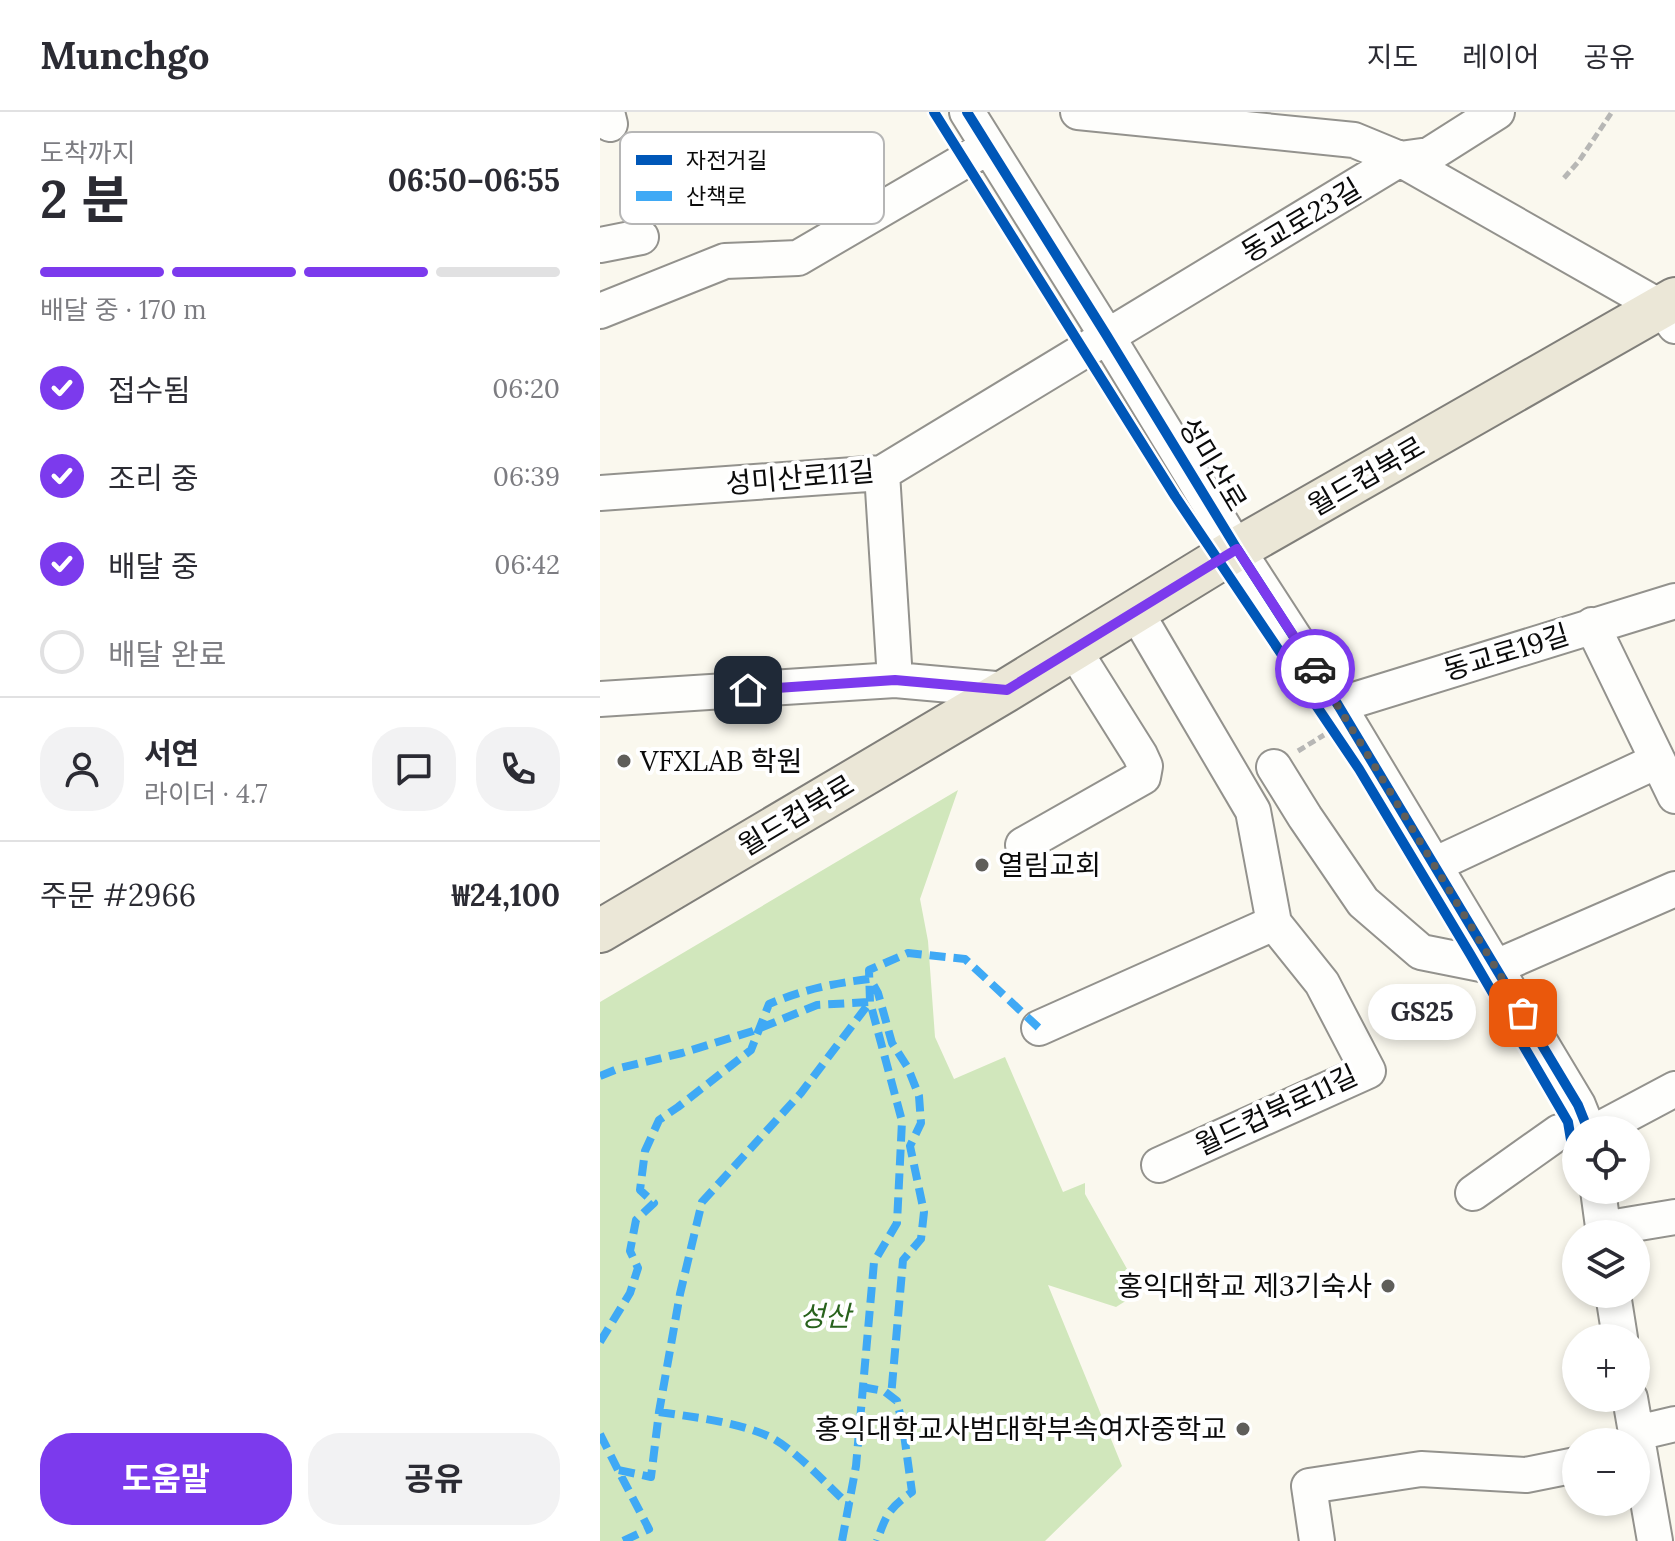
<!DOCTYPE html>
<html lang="ko">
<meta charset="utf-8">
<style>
body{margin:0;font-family:Lora,"Noto Sans KR",serif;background:#f2f2f3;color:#2b2b33;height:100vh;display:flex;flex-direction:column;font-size:30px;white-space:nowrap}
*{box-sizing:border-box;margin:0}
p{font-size:26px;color:#7c7c81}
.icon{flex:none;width:44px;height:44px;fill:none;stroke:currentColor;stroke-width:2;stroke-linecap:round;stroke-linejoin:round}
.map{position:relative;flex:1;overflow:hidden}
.drawer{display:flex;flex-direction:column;background:#fff;width:600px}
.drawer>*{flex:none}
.tools{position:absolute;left:962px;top:1004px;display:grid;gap:16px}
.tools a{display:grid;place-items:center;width:88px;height:88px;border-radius:50%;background:#fff;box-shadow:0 4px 12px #0003;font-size:40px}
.pin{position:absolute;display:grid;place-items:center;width:68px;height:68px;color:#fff;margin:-34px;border-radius:16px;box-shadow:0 4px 12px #0006}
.courier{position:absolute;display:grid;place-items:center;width:80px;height:80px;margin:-40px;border:6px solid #7c3aed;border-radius:50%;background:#fff;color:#222;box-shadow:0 2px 10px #0007}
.bubble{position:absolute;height:56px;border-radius:28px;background:#fff;box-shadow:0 4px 12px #0003;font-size:26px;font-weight:700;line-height:56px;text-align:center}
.overview em{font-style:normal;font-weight:700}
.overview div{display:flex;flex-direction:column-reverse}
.overview{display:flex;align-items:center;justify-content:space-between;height:136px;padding:0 40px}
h1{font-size:52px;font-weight:700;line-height:60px}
.bar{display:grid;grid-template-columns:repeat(4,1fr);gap:12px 8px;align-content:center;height:96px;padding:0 40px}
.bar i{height:10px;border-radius:6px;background:#e1e1e2}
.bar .active{background:#7c3aed}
.bar p{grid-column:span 4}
.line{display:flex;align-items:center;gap:20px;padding:0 40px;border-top:2px solid #e1e1e2}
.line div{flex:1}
.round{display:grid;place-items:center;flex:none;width:84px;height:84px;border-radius:32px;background:#f2f2f3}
ol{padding:0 40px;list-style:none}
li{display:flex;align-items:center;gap:24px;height:88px}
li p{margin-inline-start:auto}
li .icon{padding:8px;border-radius:50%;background:#7c3aed;color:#fff;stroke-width:4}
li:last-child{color:#7c7c81}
li i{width:44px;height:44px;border:4px solid #e1e1e2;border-radius:50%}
.cta{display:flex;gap:16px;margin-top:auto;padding:16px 40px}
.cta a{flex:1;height:92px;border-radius:32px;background:#7c3aed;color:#fff;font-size:32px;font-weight:700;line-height:92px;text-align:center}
.cta a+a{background:#f2f2f3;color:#2b2b33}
header{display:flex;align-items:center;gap:48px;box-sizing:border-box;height:112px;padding:0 40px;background:#fff;border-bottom:2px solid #e1e1e2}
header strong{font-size:38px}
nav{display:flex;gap:44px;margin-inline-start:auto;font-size:28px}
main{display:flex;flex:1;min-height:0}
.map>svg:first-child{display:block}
.forest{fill:#d1e7bc}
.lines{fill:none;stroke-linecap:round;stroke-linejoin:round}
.minor-casing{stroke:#93928d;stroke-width:38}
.major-casing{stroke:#807f7a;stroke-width:46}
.path{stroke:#b7b7b5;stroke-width:5;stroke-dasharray:8 4;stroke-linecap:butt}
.minor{stroke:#fefefc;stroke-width:34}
.major{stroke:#ebe7d7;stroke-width:42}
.quiet{stroke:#3fa9f5;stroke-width:8;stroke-dasharray:16 8;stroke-linecap:butt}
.cycleway-casing{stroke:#fff;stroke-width:15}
.cycleway{stroke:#0057b8;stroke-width:10}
.done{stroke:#5f5e5a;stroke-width:8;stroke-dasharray:0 14.4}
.route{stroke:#7c3aed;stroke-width:10}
.poi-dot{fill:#5f5e5a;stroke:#fff;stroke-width:3}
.labels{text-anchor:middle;stroke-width:8;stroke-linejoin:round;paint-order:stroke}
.street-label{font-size:28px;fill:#0b0b0b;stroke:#fff}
.poi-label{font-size:28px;fill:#0b0b0b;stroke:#fff;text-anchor:start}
.park-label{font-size:28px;font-style:italic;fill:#28621c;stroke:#fff}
.key{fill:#fff;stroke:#b6b6b6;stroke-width:2}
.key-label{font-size:22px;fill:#0b0b0b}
</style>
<header>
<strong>Munchgo</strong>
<nav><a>지도</a><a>레이어</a><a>공유</a></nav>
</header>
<main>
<section class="drawer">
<div class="overview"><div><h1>2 분</h1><p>도착까지</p></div><em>06:50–06:55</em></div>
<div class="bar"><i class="active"></i><i class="active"></i><i class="active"></i><i></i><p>배달 중 · 170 m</p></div>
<ol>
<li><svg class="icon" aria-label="check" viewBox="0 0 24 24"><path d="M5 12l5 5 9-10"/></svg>접수됨<p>06:20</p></li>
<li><svg class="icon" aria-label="check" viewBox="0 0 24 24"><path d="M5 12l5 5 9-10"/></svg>조리 중<p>06:39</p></li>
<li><svg class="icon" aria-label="check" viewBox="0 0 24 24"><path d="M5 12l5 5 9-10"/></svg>배달 중<p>06:42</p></li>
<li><i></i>배달 완료</li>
</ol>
<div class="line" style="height:144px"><a class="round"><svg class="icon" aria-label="person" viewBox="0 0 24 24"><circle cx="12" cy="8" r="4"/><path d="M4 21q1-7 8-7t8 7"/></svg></a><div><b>서연</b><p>라이더 · 4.7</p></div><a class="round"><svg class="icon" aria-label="chat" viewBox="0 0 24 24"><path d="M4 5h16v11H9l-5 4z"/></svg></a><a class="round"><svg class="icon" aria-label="phone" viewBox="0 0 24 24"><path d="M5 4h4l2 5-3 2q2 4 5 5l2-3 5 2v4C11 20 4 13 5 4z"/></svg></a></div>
<div class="line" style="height:104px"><div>주문 #2966</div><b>₩24,100</b></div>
<div class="cta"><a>도움말</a><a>공유</a></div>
</section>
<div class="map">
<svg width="1075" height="1429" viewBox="0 0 1075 1429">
<rect width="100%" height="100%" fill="#faf8ee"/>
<path class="forest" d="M358,678L320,787L328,829L335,925L354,967L405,945L463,1080L485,1071V1082L540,1180L516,1195L448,1173L522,1354L445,1429H0V890Z"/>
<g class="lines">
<g class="minor-casing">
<path id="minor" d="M7,0L10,12
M367,0L507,224L637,437L738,593L978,993L988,1018
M478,0L754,28L800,47L1062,196L1075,214
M0,133L41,125
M0,199L125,149L198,146L388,35
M282,361L295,568
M0,381L282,361L800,47L829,43L897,0
M536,500L653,699L674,811L722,871L768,959L559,1053
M992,513L1075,684
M0,587L295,568L407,578
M738,593L1075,489
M674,655L705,705L763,790L821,840L896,855L1075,777
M423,733L543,665L545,654L540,643L474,538
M834,753L1057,649
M439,916L674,811
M998,1018L1075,977
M998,1078L1004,1122
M873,1081L959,1020
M1003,1117L1075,1105
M1013,1182L1020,1226
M1030,1286L1055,1429
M1037,1321L1075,1312
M717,1429L709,1374L821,1357L926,1363L976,1353"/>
</g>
<g class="major-casing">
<path id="major" d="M0,819L407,578L637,437L1075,187"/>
</g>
<path class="path" d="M964,66L979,49L1012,0
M698,639L724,623"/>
<use href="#minor" class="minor"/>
<use href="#major" class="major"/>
<path class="quiet" d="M0,964L20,956L82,941L153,919L217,893L270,890L201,981L102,1090L80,1182L59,1300L51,1365L18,1358L49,1417L23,1429
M0,1230L30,1181L38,1156L30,1139L36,1108L54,1091L40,1078L45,1039L59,1008L78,995L151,938L169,892C202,878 234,871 270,867L278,881L292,931L308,956L319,984L321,1011L310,1034L324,1100L321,1127L303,1148L291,1285
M262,1275L284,1279L297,1289L303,1315L312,1380C289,1396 286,1403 277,1429
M59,1300C93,1305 137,1310 168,1324C193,1335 228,1374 249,1393
M0,1322L18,1358
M242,1429L256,1354L274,1150L297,1111L302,1009L270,890L269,858L308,841L365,847L439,916"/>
<g class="cycleway-casing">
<path id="cycleway" d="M334,0L575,384L759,657L870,842L968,1010L976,1058
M367,0L507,224L637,437L738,593L978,993L988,1018"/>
</g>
<use href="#cycleway" class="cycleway"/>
</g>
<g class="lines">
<path class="done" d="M715,557L774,653L923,901"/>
<path class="route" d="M148,578L295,568L407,578L637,437L715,557"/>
</g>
<g class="poi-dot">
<circle cx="24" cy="649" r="8"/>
<circle cx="382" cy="753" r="8"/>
<circle cx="788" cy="1174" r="8"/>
<circle cx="643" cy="1317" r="8"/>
</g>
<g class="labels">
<g class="street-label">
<text transform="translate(701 108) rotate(-31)" y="10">동교로23길</text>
<text transform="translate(613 352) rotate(59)" y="10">성미산로</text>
<text transform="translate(766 364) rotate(-30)" y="10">월드컵북로</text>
<text transform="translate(200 365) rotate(-5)" y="10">성미산로11길</text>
<text transform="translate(906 540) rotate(-17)" y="10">동교로19길</text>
<text transform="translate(196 703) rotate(-31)" y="10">월드컵북로</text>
<text transform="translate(676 998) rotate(-25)" y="10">월드컵북로11길</text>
</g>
<g class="poi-label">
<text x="40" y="659">VFXLAB 학원</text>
<text x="398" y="763">열림교회</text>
<text x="772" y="1184" text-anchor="end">홍익대학교 제3기숙사</text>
<text x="627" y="1327" text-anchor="end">홍익대학교사범대학부속여자중학교</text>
</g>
<g class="park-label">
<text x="225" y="1214">성산</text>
</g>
</g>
<rect x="20" y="20" width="264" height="92" rx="12" class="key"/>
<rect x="36" y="43" width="36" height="10" fill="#0057b8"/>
<rect x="36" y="79" width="36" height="10" fill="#3fa9f5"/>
<g class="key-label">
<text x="86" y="56">자전거길</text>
<text x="86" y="92">산책로</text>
</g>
</svg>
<div class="tools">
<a><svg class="icon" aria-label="locate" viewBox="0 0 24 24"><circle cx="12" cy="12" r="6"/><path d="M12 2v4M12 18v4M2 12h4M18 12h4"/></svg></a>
<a><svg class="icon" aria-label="layers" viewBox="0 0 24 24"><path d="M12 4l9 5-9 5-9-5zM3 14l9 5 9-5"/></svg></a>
<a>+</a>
<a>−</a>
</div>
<div class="pin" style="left:923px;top:901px;background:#ea580c"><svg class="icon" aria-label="bag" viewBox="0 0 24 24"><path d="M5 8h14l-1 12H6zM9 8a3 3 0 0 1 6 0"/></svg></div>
<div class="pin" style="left:148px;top:578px;background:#1f2937"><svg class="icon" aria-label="home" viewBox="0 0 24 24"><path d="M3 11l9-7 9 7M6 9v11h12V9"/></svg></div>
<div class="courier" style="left:715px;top:557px"><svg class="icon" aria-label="car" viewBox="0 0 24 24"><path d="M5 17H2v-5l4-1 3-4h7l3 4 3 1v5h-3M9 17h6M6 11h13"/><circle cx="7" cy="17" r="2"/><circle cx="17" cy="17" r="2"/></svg></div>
<div class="bubble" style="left:768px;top:872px;width:108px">GS25</div>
</div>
</main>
